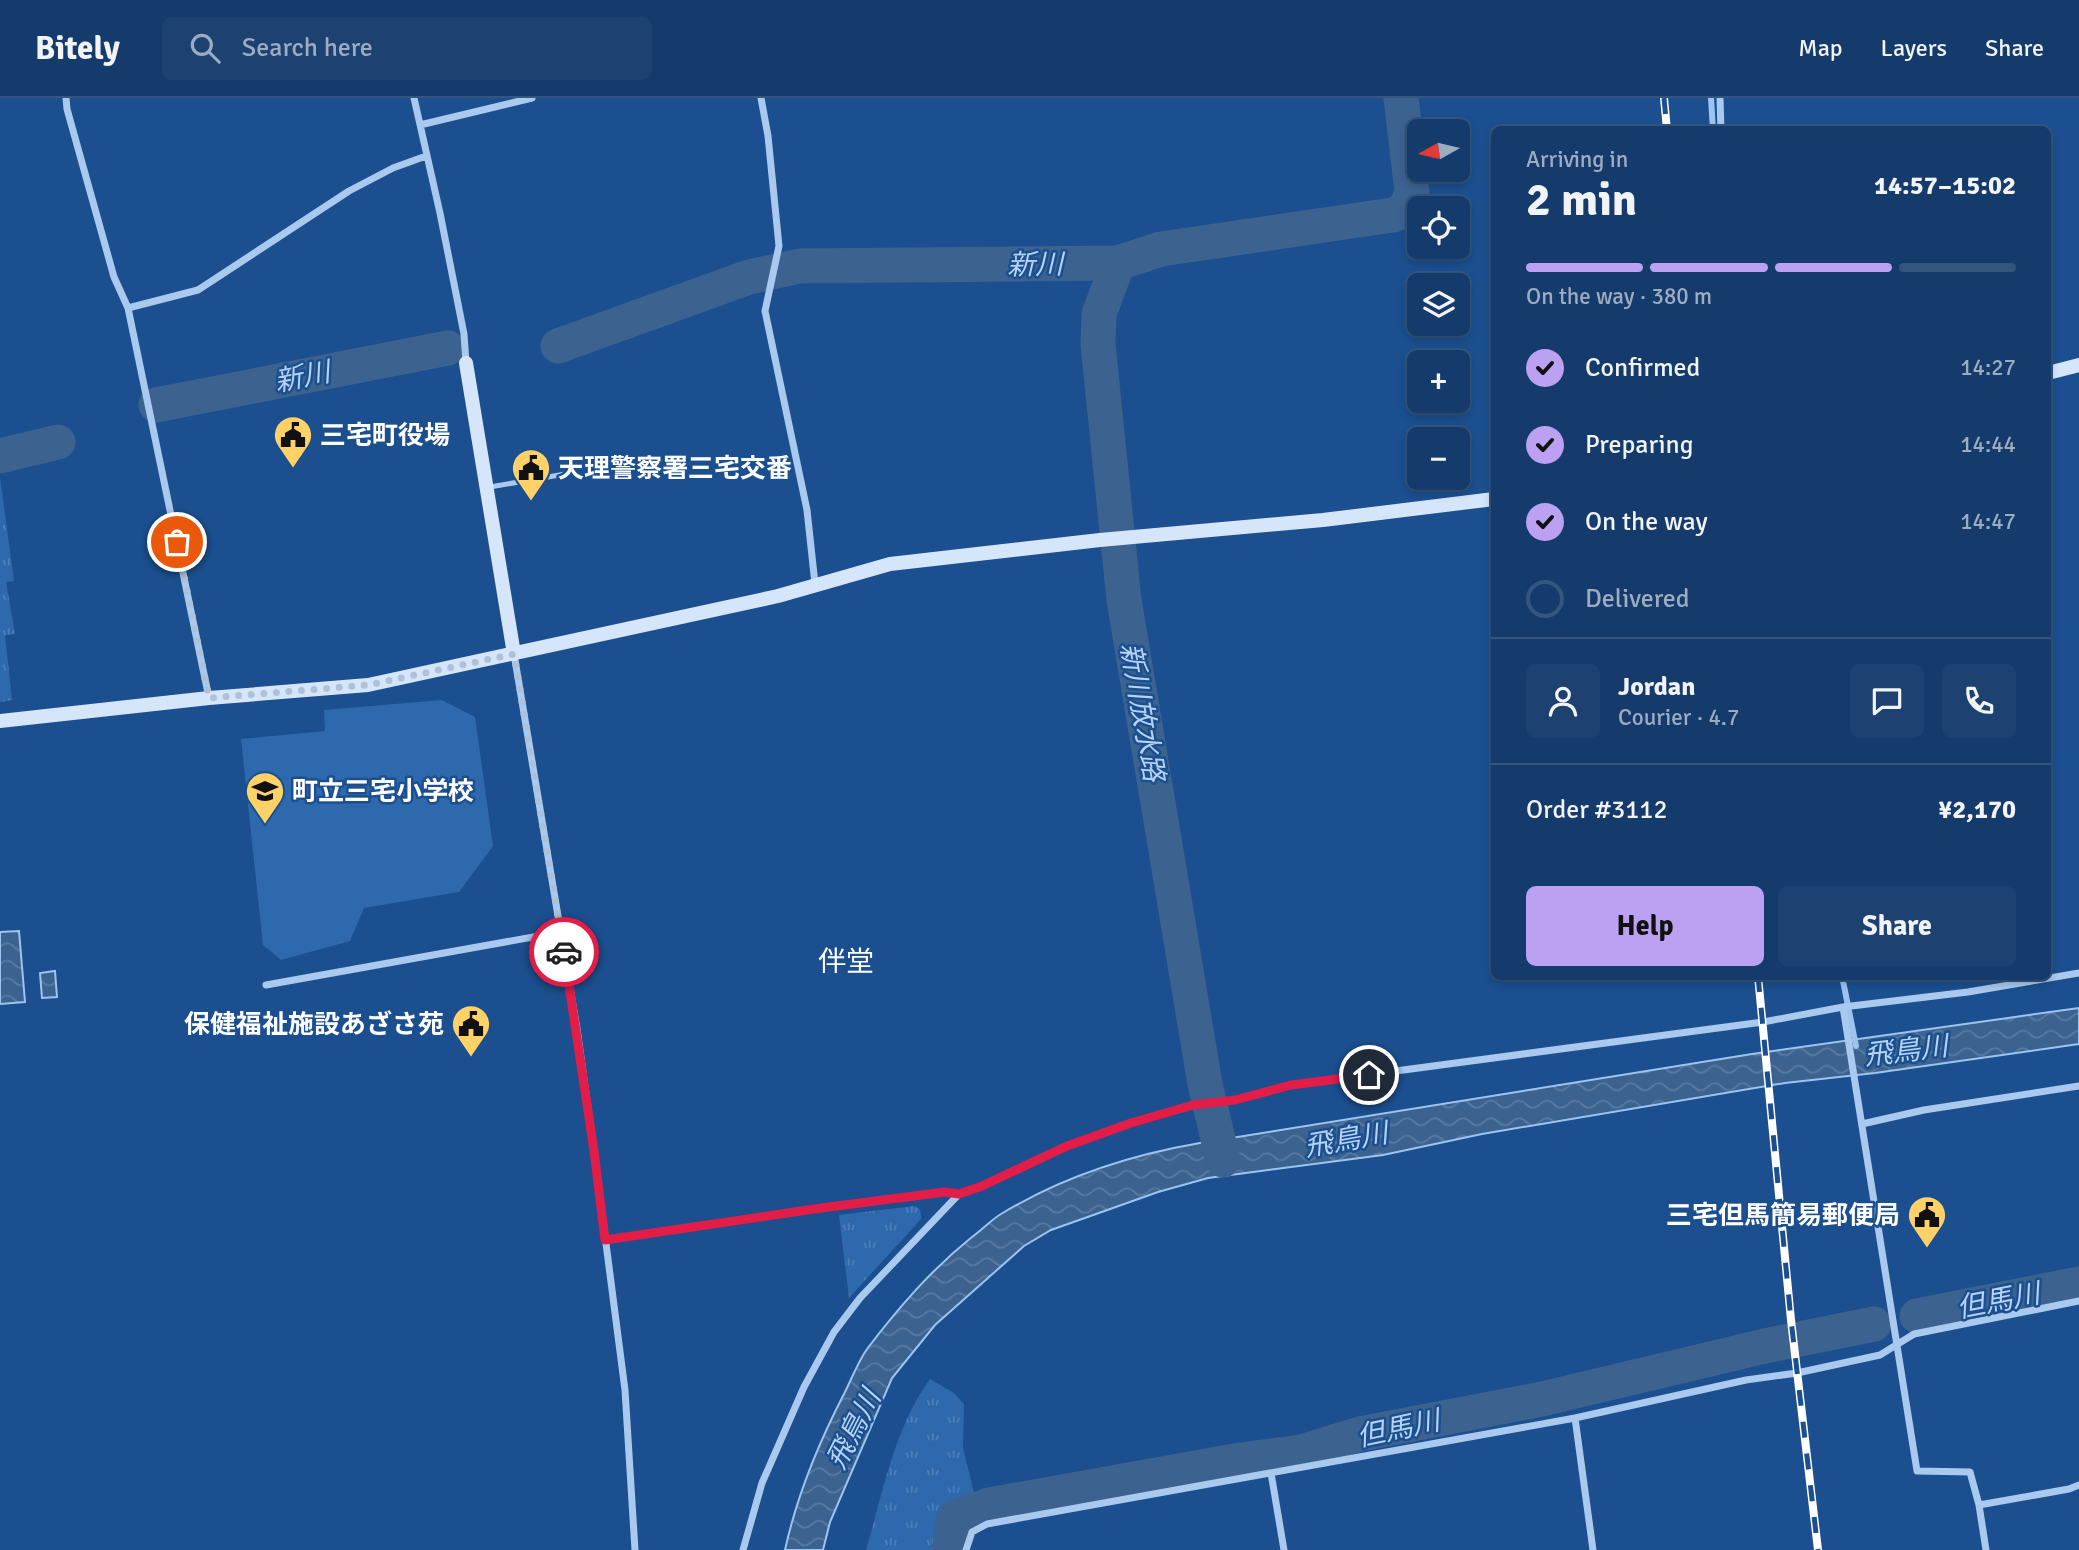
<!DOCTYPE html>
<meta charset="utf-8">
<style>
body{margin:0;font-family:Signika,"Noto Sans JP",sans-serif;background:#1d4271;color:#f1f3f6;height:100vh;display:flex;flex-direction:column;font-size:26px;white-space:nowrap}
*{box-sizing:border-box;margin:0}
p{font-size:23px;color:#9dadc1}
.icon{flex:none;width:38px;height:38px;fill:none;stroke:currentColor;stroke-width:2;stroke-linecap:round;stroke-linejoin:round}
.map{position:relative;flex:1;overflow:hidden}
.sheet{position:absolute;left:1491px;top:28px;width:560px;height:854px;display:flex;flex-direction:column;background:#143b6b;border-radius:10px;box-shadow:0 4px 10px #0003,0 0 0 2px #33557e}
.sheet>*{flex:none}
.needle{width:46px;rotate:262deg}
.controls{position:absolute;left:1407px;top:21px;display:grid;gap:14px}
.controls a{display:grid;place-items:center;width:63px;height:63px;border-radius:10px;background:#143b6b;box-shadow:0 4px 10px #0003,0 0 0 2px #33557e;font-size:35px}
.pin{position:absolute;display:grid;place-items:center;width:60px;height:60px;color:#fff;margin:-30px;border:4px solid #fff;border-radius:50%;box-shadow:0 2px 7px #0007}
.courier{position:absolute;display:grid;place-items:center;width:70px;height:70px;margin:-35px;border:5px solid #e11d48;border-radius:50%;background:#fff;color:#222;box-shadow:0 2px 9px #0007}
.overview em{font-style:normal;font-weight:800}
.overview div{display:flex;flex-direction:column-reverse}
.overview{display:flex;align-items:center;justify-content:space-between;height:119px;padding:0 35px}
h1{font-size:46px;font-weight:800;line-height:52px}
.bar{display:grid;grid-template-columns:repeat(4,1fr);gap:10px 7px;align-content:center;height:84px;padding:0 35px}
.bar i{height:9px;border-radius:5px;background:#33557e}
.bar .on{background:#bca0f2}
.bar p{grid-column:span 4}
.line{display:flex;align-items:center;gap:18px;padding:0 35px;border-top:2px solid #33557e}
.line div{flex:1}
.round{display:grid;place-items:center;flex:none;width:74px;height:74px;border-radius:10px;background:#1d4271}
ol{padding:0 35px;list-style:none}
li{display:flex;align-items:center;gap:21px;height:77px}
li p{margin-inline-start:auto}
li .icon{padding:7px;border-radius:50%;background:#bca0f2;color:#111;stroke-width:4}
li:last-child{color:#9dadc1}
li i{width:38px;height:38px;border:4px solid #33557e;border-radius:50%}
.action{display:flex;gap:14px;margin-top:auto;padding:14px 35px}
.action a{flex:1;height:80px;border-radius:10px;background:#bca0f2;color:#111;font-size:28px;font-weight:800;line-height:80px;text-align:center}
.action a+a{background:#1d4271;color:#f1f3f6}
header{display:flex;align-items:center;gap:42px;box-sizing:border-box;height:98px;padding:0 35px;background:#143b6b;border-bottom:2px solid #33557e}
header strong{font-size:33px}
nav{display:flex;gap:38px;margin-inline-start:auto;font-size:24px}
.search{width:490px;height:63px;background:#1d4271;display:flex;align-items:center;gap:18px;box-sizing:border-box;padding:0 24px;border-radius:10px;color:#9dadc1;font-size:26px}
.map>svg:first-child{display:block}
.park{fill:url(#park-tufts)}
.pitch{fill:#2e69ad}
.water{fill:url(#water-waves);stroke:#9cc4f0;stroke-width:2}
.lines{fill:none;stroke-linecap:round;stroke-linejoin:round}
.stream{stroke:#9cc4f0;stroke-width:6}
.river{stroke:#3c6290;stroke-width:35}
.lane{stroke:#a9c9ee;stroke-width:5}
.street{stroke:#a9c9ee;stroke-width:7}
.secondary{stroke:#d6e6fa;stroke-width:14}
.rail-casing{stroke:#fff;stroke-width:8}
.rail{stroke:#1b4f8f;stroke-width:5;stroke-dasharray:16;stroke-linecap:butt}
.done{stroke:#afc1d8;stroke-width:7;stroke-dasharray:0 12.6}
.route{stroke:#e11d48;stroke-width:9}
.labels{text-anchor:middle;stroke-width:5;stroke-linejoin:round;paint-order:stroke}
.poi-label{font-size:26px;font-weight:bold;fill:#fff;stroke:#1b4f8f;text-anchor:start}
.water-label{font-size:28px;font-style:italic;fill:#b5d3f5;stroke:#1b4f8f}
.neighbourhood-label{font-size:28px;fill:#fff;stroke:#1b4f8f}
</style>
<header>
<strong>Bitely</strong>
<div class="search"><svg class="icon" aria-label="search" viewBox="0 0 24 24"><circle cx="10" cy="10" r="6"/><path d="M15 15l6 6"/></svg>Search here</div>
<nav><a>Map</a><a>Layers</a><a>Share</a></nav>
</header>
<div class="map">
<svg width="2079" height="1452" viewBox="0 0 2079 1452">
<defs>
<pattern id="park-tufts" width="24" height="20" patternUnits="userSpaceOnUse" patternTransform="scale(1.75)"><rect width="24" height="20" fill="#2e69ad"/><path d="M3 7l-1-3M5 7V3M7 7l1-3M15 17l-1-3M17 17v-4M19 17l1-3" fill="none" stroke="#4d80b9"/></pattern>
<pattern id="water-waves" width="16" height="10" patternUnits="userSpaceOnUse" patternTransform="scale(1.75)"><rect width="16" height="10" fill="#3c6290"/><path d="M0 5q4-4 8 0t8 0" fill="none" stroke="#597aa1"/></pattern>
</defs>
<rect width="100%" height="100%" fill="#1b4f8f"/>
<path class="park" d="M0,379L14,483L6,484L15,536L5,537L12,602L0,604Z
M914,1108C921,1110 921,1114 921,1121L849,1200L839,1117Z
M930,1281L954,1295L964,1306L963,1350L974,1395L970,1406L972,1420L963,1429L958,1452H866C883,1394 894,1331 930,1281Z"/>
<path class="pitch" d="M442,602L475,619L493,748L459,794L364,810L350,843L281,862L263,847L241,641L325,633L324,612Z"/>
<path class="water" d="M19,833L25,904L0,906V834Z
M55,873L57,899L42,900L40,875Z
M2079,910V946L1875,975L1785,985L1482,1036L1383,1057L1208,1080L1158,1094L1051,1132L1024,1148L935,1227L892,1280L830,1424L823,1452H785C797,1397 819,1344 845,1294C852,1280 858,1264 867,1251C899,1209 931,1172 972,1139C982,1132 991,1122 1001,1116C1062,1079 1130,1057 1200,1045L1752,956Z"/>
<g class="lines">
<path class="stream" d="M1711,0L1713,32
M1842,878L1856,948"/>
<path class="river" d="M1118,165L1099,216L1098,246L1124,502L1205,986L1223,1062
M558,248L749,179L800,168L1118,165L1161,151L1393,117L1406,111L1412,94L1401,0
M156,307L448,250
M0,358L58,344
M1917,1218L2079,1186
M949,1452L954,1420L989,1407L1240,1362L1301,1354L1360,1336L1542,1301L1765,1248L1874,1226"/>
<path class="lane" d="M490,389L571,375"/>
<path class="street" d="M66,0L67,11L114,179L128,210L209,600
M414,0L440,115L464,236L466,265
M761,0L768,38L779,148L765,213L807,412L815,486
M1720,0L1721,32
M420,27L532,0
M128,210L198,192L349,93L393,70L426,58
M514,556L577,931L594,1053L625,1292L635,1452
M266,887L561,834
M1843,909L1917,1373L1970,1374L1979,1407L1986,1452
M1862,1026L1924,1012L2079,988
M605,1142L821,1110L945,1094L959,1096
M1575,1320L1593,1452
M1271,1375L1284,1452
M1979,1407L2069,1391L2079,1387
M743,1452L762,1385L804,1289L834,1234L860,1200L959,1096L982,1088L1067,1048L1131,1025L1193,1007L1235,1002L1291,987L1763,924L1843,909L1968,894L2079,875
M966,1452L972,1434L987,1426L1575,1320L1746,1282L1797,1275L1880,1257L1914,1236L2079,1203"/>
<path class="secondary" d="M466,265L514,556
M2048,275L2079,267
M0,623L209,600L368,587L778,498L890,466L1100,442L1323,422L1494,401"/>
<g class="rail-casing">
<path id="rail" d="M1664,0L1667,32
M1758,878L1791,1222L1818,1452"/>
</g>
<use href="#rail" class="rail"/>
</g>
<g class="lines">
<path class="done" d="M177,444L209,600L368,587L514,556L564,854"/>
<path class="route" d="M564,854L594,1053L605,1142L821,1110L945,1094L959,1096L982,1088L1067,1048L1131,1025L1193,1007L1235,1002L1291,987L1369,977"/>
</g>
<defs>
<g id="civic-pin" transform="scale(2.0125)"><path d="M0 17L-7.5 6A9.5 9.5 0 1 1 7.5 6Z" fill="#ffd166" stroke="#1b4f8f"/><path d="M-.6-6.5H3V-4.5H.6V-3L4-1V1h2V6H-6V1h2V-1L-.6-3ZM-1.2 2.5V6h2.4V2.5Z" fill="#111"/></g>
<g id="school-pin" transform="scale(2.0125)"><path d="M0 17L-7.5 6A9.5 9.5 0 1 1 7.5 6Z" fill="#ffd166" stroke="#1b4f8f"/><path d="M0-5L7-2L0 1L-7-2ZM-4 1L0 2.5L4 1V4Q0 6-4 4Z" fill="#111"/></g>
</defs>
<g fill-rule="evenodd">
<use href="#civic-pin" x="293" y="337"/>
<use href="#civic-pin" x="531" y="370"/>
<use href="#school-pin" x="265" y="693"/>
<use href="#civic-pin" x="471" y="926"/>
<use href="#civic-pin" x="1927" y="1117"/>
</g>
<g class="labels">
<g class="poi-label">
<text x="320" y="346">三宅町役場</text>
<text x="558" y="379">天理警察署三宅交番</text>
<text x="292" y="702">町立三宅小学校</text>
<text x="444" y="935" text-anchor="end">保健福祉施設あざさ苑</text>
<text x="1900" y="1126" text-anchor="end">三宅但馬簡易郵便局</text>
</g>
<g class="water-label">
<text transform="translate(1035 166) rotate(-1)" y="10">新川</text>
<text transform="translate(302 278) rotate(-11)" y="10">新川</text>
<text transform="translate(1143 614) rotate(80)" y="10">新川放水路</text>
<text transform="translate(1906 952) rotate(-7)" y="10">飛鳥川</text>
<text transform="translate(1346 1041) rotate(-10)" y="10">飛鳥川</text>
<text transform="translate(1998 1202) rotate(-11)" y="10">但馬川</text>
<text transform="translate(1398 1330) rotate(-12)" y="10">但馬川</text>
<text transform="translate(853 1331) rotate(-63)" y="10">飛鳥川</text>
</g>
<g class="neighbourhood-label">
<text x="846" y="873">伴堂</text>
</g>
</g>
</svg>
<div class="controls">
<a><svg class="needle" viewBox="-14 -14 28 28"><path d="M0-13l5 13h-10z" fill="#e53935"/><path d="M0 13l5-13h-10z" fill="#9dadc1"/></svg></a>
<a><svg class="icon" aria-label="locate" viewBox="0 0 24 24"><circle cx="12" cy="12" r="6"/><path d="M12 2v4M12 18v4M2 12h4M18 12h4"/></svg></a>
<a><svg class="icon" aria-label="layers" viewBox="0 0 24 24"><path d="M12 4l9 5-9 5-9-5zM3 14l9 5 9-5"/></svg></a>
<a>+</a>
<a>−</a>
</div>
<div class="pin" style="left:177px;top:444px;background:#ea580c"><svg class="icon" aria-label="bag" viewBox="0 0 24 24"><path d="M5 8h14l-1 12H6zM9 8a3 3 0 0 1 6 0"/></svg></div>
<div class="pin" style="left:1369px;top:977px;background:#1f2937"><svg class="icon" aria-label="home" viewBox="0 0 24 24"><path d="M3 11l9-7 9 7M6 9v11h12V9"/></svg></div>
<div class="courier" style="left:564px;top:854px"><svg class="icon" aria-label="car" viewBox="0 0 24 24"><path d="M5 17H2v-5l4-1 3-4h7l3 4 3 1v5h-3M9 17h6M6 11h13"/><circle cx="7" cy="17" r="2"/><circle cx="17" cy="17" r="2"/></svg></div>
<section class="sheet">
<div class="overview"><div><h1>2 min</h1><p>Arriving in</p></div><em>14:57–15:02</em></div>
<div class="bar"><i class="on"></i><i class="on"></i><i class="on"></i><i></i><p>On the way · 380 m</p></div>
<ol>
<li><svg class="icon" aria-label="check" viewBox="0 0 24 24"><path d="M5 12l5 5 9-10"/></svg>Confirmed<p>14:27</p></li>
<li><svg class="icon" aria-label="check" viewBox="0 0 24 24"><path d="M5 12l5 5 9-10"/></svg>Preparing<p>14:44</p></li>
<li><svg class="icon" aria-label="check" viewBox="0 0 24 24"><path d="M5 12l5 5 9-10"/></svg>On the way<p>14:47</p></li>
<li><i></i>Delivered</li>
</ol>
<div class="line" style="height:126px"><a class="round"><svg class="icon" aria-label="person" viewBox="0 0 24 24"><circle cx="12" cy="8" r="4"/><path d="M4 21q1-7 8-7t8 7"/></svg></a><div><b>Jordan</b><p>Courier · 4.7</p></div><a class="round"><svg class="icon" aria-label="chat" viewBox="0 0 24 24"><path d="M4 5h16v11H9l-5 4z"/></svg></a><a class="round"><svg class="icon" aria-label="phone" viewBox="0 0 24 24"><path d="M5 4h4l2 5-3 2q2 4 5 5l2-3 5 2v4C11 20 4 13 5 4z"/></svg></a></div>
<div class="line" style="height:91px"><div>Order #3112</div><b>¥2,170</b></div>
<div class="action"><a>Help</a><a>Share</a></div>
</section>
</div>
